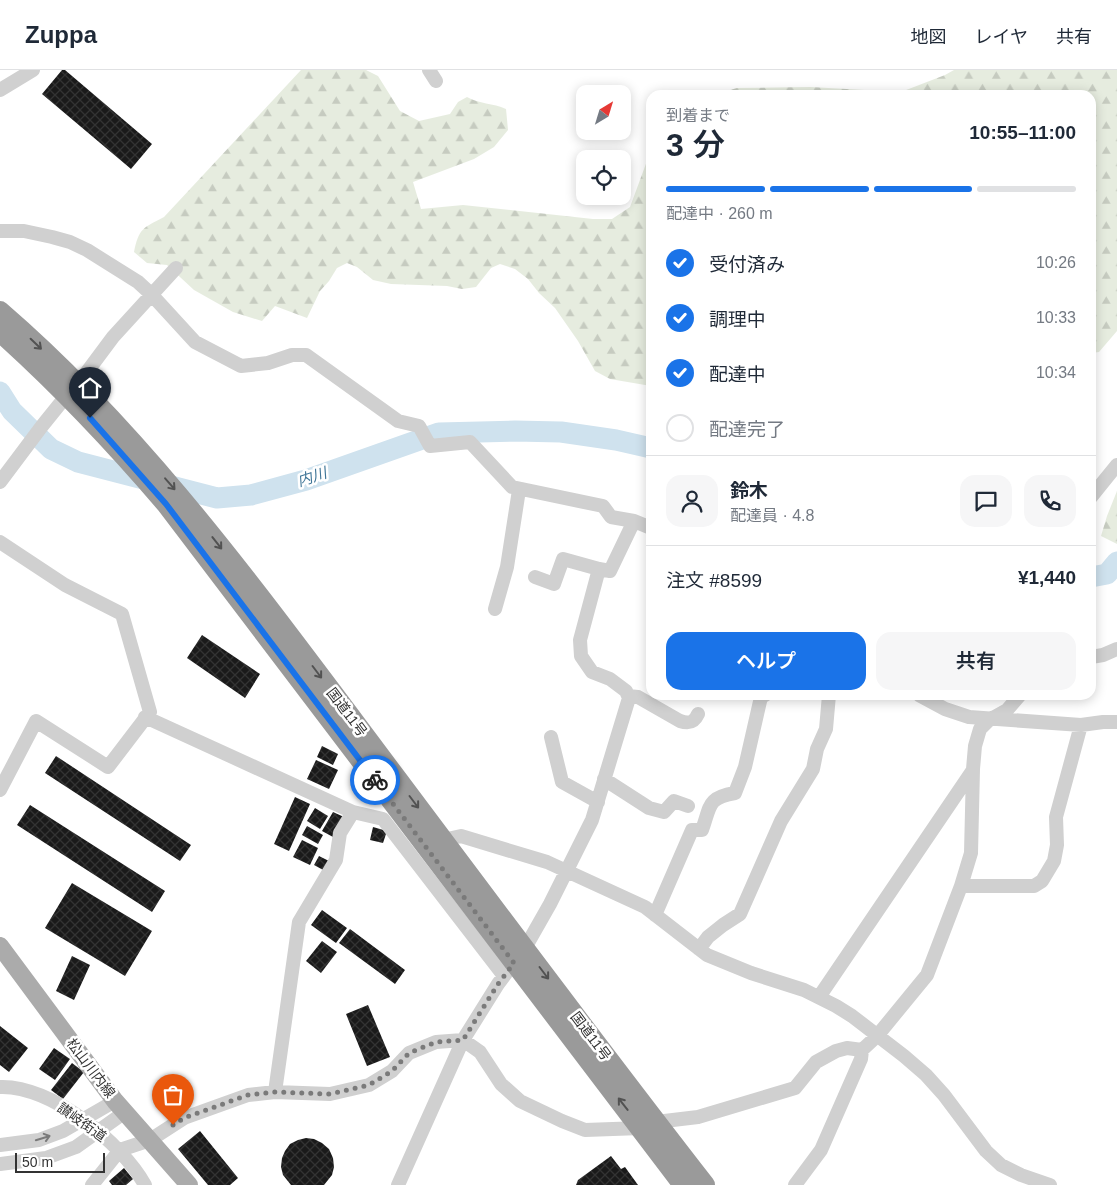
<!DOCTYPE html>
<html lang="ja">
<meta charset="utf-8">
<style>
body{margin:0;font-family:Arial,"Noto Sans JP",sans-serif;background:#f6f6f7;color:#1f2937;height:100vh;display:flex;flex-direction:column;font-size:19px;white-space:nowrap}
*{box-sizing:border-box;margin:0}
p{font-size:16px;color:#747a83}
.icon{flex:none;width:28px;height:28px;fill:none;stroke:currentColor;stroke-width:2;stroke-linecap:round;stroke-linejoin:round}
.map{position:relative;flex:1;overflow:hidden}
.sheet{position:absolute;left:646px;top:20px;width:450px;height:610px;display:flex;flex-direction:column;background:#fff;border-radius:15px;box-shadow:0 2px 12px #0003}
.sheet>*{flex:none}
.needle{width:32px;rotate:38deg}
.buttons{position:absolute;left:576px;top:15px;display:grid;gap:10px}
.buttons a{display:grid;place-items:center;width:55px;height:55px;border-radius:10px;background:#fff;box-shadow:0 2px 12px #0003;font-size:25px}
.scale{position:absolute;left:15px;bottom:12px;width:90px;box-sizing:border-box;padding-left:5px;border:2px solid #333;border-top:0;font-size:14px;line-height:18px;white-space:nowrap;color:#333;-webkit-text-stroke:4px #fff;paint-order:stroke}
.pin{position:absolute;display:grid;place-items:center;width:42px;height:42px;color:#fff;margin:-51px -21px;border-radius:50% 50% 50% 0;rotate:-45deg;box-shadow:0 0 5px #0007}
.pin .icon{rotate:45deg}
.courier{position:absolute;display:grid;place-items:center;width:50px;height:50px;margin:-25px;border:4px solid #1a73e8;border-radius:50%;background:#fff;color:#222;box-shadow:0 1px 6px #0007}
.summary em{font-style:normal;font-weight:600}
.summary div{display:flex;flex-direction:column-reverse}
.summary{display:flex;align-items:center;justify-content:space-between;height:85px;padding:0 20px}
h1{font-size:32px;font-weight:600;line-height:38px}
.bar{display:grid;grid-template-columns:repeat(4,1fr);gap:8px 5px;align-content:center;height:60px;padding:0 20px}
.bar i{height:6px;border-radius:4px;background:#e0e1e3}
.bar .active{background:#1a73e8}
.bar p{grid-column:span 4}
.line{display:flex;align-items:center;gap:12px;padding:0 20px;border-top:1px solid #e0e1e3}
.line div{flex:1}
.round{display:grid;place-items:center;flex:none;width:52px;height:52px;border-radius:15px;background:#f6f6f7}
ol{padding:0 20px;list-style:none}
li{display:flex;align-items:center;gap:15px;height:55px}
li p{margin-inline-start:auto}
li .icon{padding:5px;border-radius:50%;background:#1a73e8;color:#fff;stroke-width:4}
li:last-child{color:#747a83}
li i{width:28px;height:28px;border:2px solid #e0e1e3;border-radius:50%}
.primary-button{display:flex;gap:10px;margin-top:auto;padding:10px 20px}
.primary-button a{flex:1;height:58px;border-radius:15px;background:#1a73e8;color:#fff;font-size:20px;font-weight:600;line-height:58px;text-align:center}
.primary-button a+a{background:#f6f6f7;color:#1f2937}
header{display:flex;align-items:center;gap:30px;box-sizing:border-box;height:70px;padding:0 25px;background:#fff;border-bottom:1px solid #e0e1e3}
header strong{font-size:24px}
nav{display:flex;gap:28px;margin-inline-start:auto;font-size:18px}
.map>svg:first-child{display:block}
.forest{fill:url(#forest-firs)}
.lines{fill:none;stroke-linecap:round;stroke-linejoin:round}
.river{stroke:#cfe2ee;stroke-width:21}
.building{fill:url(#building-cross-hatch)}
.minor{stroke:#d0d0d0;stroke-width:14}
.major{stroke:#ababab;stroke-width:18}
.highway{stroke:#9a9a9a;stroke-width:20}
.oneway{stroke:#525252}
.oneway2{stroke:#7a7a7a}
.done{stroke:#7a7a7a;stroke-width:5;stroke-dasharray:0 9}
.route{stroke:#1a73e8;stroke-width:6}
.labels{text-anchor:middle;stroke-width:5;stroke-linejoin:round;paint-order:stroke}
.street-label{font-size:14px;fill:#333;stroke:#fff}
.water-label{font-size:15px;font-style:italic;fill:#3f7597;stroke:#fff}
</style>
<header>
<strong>Zuppa</strong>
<nav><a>地図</a><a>レイヤ</a><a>共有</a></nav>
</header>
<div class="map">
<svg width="1117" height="1115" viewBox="0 0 1117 1115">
<defs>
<pattern id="forest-firs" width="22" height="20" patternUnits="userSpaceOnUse" patternTransform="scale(1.25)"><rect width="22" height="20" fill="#e6ecdf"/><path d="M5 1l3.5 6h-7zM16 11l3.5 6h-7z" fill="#c6cbc0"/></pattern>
<pattern id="building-cross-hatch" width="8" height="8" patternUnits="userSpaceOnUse" patternTransform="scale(1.25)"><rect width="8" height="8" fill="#1a1a1a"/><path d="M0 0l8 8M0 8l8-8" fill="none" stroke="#333"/></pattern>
</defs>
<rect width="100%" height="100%" fill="#fff"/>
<path class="forest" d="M301,0H366L378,6L400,41L419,51L450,44L458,32L467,27C479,34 493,33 506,39L508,60L494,77L474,89L413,112L421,139L463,135L593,149H612L630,137L647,91L651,89V316L610,309L595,301L578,271L555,238L539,223L528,209L515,199L500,194L491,198L476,217L462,219L447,216L391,214L373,210L357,197L347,193L337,198L329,211L320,221L307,248L275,236L262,251L233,242L194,220L167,195L147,193L134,182C139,158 143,158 164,147Z
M954,0H1117V261L1099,282L1091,283V25H713L737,18L810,17L901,22L945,5Z
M1117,421V474L1101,466L1107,446Z"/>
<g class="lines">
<path class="river" d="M0,322L12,341L51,379L78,392L217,428L251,425L306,410L439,363L515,361L561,362L616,370L651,378
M1091,507L1107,504L1117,492"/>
</g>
<path class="building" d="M62,0H65L152,74L131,99L42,24Z
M202,565L260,604L245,628L187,588Z
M322,676L338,684L333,695L317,687Z
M56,686L191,775L180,791L45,703Z
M316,690L338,700L329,719L307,709Z
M295,727L310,734L289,781L274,774Z
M30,735L165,821L152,842L17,755Z
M315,738L328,746L320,759L307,751Z
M333,742L344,747L333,767L322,761Z
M307,756L323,765L318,774L302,765Z
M373,757L387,761L383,773L370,770Z
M302,770L318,778L310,795L293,787Z
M319,786L329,791L325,801L314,795Z
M72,813L152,861L125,906L45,858Z
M322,840L347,858L336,873L311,855Z
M350,859L405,900L395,914L339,873Z
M322,871L337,882L321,903L306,891Z
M72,886L90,895L74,930L56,921Z
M368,935L390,987L367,996L346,944Z
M0,956L28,978L9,1002L0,995Z
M54,978L70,989L55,1010L39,999Z
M72,993L84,1002L63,1029L51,1020Z
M200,1061L238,1108L230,1115H208L178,1079Z
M306,1068L314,1069L322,1073L329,1079L333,1088L334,1097L332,1105L324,1115H291L283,1105L281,1097L282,1088L285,1081L290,1074L298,1070Z
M611,1086L621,1099L625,1097L638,1115H576L578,1110Z
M124,1098L133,1109L126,1115H112L109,1111Z"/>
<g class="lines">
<path class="minor" d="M429,0L436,11
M0,20L33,0
M0,161H24L52,167L70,172L87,180L138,212L151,224L195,272L241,296L268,293L292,285H306L398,351L419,356L430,376L470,372L512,417L603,436L611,447L634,451L651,458
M0,412L42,356L67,325L78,314L113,267L176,198
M1091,427L1117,395
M0,472L65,515L122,544L150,642L108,697L36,651L0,720
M535,507L554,514L563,489L599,499
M495,539L507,497L519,420
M1091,587L1103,585L1117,579
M919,625L945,639L969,647L1081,655L1103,652H1117
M628,626L638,627L680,651C689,654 694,653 698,644
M145,647L353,742L383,749L504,906
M551,667L562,712L598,732
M604,709L649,738L664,742L674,731L688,736
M443,770L461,766L547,792L645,837L707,885L751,903L804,920L836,936L852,946L904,986L926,1005L944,1025L986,1081L1001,1095L1021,1105L1050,1115
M961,816H1034L1042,811L1054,791L1057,775L1056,747L1081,655
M655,845L692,760H702C711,735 707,728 735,723L745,697L761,627L765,625
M699,879L708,867L723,855L740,844L781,751L813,699L817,679L826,659L829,625
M819,927L973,700
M0,1017C51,1015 122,1073 145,1115
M275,1022L299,852L336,790L340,763L353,742
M656,1052L698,1047L795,1018L816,992L836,981L847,978L862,980
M0,1075L39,1070L63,1061L115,1031
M0,1094L46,1088L76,1077L125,1042
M92,1115L120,1080L150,1070L184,1048L248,1025L275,1022L330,1024L369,1015L392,1001L409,983L436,972L463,970L480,982L501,1014L520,1031L562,1051L585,1060L641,1058
M398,1115L463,970L498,914L525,878L550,834L592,750L629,628L626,621L610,609L592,602L581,586L580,570L599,499L610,501L634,451
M795,1115L821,1080L861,989L862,980L877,966L927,905L961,816L971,783L973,699L975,676L980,659L989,650L1007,640L1020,625"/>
<path class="major" d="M0,876L115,1031L189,1115"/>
<path class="highway" d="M0,241C137,359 245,506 354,651C470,806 586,962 705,1115
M0,262C59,315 114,373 166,434L683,1115"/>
</g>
<defs><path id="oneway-shaft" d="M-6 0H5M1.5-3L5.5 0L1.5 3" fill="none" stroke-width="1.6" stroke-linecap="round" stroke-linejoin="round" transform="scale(1.25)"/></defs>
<g class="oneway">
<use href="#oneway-shaft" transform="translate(36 274) rotate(44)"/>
<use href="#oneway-shaft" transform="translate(170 414) rotate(49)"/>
<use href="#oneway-shaft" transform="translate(217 473) rotate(52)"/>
<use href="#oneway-shaft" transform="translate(317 602) rotate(53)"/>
<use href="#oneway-shaft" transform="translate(414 732) rotate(53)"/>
<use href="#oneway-shaft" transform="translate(544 903) rotate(53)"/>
<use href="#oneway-shaft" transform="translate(623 1034) rotate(-128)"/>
</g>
<use class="oneway2" href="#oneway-shaft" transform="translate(43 1068) rotate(-17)"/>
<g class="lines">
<path class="done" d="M173,1055L184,1048L248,1025L275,1022L330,1024L369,1015L392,1001L409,983L436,972L463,970L498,914L514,893L375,710"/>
<path class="route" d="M90,348L166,434L375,710"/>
</g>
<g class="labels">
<g class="street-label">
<text transform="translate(347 642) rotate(53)" y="5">国道11号</text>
<text transform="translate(591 966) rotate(53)" y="5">国道11号</text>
<text transform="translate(91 998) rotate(53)" y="5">松山川内線</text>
<text transform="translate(82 1052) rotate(35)" y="5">讃岐街道</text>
</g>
<g class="water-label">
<text transform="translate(312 407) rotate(-18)" y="5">内川</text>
</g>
</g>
</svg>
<div class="buttons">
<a><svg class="needle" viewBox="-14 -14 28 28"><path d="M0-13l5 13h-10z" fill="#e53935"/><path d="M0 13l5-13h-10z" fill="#747a83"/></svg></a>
<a><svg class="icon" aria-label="locate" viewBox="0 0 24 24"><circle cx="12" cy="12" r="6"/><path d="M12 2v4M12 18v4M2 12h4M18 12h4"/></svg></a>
</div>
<div class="scale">50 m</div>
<div class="pin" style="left:173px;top:1055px;background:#ea580c"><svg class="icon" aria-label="bag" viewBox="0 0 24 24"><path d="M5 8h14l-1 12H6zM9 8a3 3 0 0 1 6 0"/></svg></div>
<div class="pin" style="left:90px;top:348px;background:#1f2937"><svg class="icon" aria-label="home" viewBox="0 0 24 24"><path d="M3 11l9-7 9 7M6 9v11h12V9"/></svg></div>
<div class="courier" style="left:375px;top:710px"><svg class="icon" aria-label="bike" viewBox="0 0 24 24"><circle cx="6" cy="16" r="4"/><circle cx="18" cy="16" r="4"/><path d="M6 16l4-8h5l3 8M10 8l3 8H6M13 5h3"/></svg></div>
<section class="sheet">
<div class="summary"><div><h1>3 分</h1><p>到着まで</p></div><em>10:55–11:00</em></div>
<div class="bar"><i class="active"></i><i class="active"></i><i class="active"></i><i></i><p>配達中 · 260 m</p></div>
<ol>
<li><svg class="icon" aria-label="check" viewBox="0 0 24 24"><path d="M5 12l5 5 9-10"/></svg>受付済み<p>10:26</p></li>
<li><svg class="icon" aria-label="check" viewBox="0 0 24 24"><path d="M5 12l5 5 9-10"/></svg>調理中<p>10:33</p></li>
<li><svg class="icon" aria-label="check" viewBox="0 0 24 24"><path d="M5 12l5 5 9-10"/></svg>配達中<p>10:34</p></li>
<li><i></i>配達完了</li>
</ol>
<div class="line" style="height:90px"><a class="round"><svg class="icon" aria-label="person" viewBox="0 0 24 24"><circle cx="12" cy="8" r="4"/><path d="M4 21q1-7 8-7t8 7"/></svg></a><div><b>鈴木</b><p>配達員 · 4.8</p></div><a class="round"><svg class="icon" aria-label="chat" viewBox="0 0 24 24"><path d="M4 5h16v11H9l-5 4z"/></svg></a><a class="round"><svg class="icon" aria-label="phone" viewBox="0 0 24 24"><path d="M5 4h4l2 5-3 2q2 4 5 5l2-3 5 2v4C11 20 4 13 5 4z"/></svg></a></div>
<div class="line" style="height:65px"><div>注文 #8599</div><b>¥1,440</b></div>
<div class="primary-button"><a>ヘルプ</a><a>共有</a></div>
</section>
</div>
